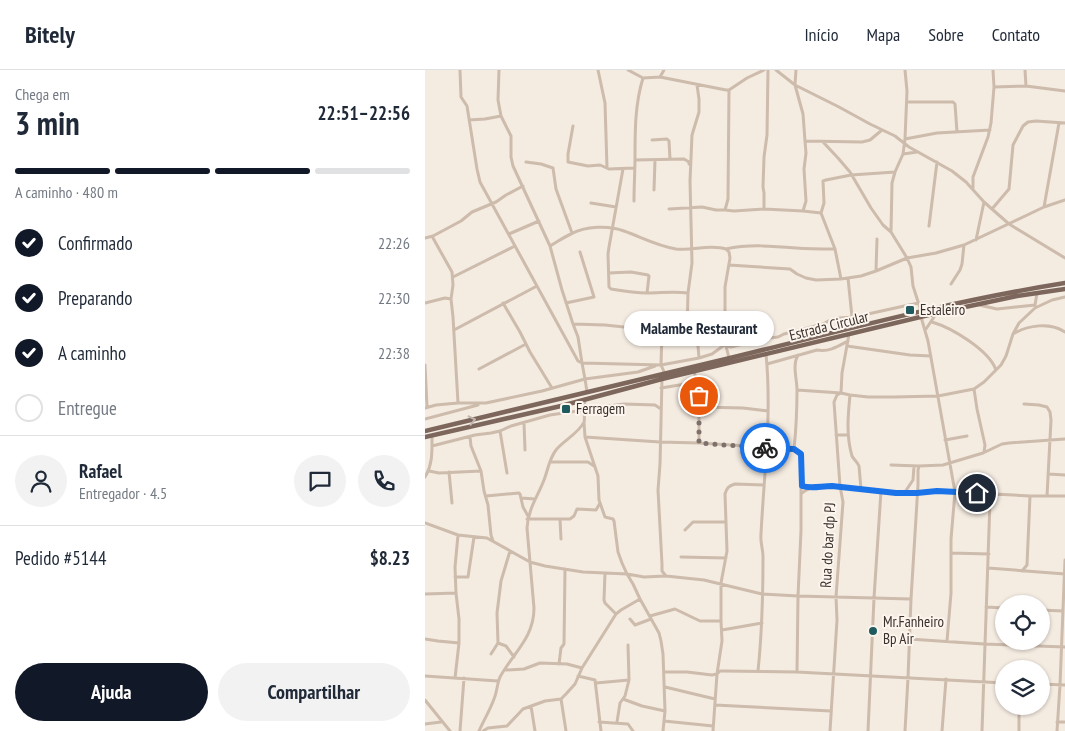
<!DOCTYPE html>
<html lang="pt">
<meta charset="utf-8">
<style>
body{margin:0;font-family:"PT Sans Narrow",sans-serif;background:#f2f2f3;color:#1f2937;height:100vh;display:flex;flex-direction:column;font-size:19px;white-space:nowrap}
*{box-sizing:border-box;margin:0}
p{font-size:16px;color:#747a83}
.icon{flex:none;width:28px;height:28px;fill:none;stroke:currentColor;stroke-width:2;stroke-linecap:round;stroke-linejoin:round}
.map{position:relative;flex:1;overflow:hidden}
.panel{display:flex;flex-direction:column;background:#fff;width:425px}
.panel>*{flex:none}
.buttons{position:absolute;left:570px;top:525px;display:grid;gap:10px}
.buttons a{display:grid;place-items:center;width:55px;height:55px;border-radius:50%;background:#fff;box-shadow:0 1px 4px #0004;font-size:25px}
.pin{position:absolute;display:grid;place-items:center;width:42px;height:42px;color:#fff;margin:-21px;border:2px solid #fff;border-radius:50%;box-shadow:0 1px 5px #0007}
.courier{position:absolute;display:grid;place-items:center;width:50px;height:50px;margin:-25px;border:4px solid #1a73e8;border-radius:50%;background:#fff;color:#222;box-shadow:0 1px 6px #0007}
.bubble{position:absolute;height:35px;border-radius:18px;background:#fff;box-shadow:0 1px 4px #0004;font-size:16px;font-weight:700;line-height:35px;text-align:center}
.head em{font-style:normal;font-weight:700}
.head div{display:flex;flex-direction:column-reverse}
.head{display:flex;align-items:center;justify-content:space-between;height:85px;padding:0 15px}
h1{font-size:32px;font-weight:700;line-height:38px}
.bar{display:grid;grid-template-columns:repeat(4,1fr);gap:8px 5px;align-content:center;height:60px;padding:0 15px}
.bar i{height:6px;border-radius:4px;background:#e0e1e3}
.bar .active{background:#111827}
.bar p{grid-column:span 4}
.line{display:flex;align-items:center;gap:12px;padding:0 15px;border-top:1px solid #e0e1e3}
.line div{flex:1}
.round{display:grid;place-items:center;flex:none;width:52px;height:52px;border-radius:26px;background:#f2f2f3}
ol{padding:0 15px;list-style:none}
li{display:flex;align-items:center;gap:15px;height:55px}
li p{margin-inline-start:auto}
li .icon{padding:5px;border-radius:50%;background:#111827;color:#fff;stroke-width:4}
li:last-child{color:#747a83}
li i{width:28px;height:28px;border:2px solid #e0e1e3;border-radius:50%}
.action{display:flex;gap:10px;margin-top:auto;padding:10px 15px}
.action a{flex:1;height:58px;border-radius:30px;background:#111827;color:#fff;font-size:20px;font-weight:700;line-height:58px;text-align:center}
.action a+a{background:#f2f2f3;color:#1f2937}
header{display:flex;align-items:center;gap:30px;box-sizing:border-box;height:70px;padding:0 25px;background:#fff;border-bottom:1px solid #e0e1e3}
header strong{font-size:24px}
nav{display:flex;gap:28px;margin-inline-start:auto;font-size:18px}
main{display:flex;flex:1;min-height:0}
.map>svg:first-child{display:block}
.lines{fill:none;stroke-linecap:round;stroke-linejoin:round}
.minor{stroke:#cdbbac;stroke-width:3}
.major{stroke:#7d675c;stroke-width:4.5}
.oneway{stroke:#c2b5ac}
.done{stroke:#7c716b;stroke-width:5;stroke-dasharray:0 9}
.route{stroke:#1a73e8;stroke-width:6}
.poi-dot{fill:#1f5a5e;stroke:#fbf5ee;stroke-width:2}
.labels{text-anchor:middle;stroke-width:4;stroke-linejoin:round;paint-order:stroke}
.poi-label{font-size:15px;fill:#3b302b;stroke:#fbf5ee;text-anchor:start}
.street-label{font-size:15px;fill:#3b302b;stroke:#fbf5ee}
</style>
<header>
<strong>Bitely</strong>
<nav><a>Início</a><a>Mapa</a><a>Sobre</a><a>Contato</a></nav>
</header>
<main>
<section class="panel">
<div class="head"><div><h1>3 min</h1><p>Chega em</p></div><em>22:51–22:56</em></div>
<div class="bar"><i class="active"></i><i class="active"></i><i class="active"></i><i></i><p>A caminho · 480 m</p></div>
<ol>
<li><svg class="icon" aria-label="check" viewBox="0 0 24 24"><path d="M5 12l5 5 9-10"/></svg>Confirmado<p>22:26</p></li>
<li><svg class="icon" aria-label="check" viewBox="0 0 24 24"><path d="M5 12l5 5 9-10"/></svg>Preparando<p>22:30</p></li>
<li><svg class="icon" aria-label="check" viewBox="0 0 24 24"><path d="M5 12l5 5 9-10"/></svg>A caminho<p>22:38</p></li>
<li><i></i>Entregue</li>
</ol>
<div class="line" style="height:90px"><a class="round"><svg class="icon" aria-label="person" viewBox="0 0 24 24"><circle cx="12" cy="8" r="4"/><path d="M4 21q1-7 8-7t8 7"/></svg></a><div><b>Rafael</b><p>Entregador · 4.5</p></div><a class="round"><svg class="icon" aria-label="chat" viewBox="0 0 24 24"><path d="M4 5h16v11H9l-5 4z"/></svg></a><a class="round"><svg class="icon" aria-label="phone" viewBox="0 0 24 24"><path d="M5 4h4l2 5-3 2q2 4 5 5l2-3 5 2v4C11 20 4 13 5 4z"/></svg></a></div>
<div class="line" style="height:65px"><div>Pedido #5144</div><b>$8.23</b></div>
<div class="action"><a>Ajuda</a><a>Compartilhar</a></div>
</section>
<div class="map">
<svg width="640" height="661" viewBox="0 0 640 661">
<rect width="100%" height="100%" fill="#f4ebe1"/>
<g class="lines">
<path class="minor" d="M35,0L36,27L42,36L52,99L55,112L153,291L157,293L236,295L274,288L287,284L298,276
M74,0L73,30L76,46L86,66V87L88,96L125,176L137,220L148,254
M173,0L180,33L182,98
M203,0L218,8L235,7L239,0
M351,0L370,15L414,37L445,54L470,66L484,77L527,101L541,112L559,132L584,154L640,188
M600,0L601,16
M235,7L301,20H304L322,8L339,0
M569,17L601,16L640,21
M304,20L303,129L300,140L309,141L339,139L378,141L381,131L379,99L381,83L380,71L378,44L370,15L371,0
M482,32H528L530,34L532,62
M44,50L60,49L76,46
M148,56L143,84V92L163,96L175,95L184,99L209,98
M480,69L512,63L565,60
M227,70L242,69L244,71L245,89
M380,71L437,72L445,70L457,60
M398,72L413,88L425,102L446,138L458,155L466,162L482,188L486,197L488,216L496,241
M478,84L492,82
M210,90L259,89L264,92V94
M101,92L116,94L128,98L131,119L147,163
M198,99L184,177L183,184L184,217L186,219C198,221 210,223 222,223C236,223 249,221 263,223
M548,118V107L563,67L566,53L569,17L568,0
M229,120L230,90
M209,131C209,116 210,101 210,87C210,60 210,34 218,8
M166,133L191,137
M619,137L634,53
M244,139L277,137L291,140H300
M339,139V123L338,117L339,87L342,65L343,0
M567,139L584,119L588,75L598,56L603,52L611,51L640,53
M378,141L396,143
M504,156L512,92
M466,162L467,113L470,102L478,84L480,69L482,21L480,0
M84,164L114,151
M8,166V168L27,202L28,215L26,229L28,247L33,333
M0,168L8,166L36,151L47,142L71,132L81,125L98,116
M551,170L559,132
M125,176C132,172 139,167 146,164C160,156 184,155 199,161C216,167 232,176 251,179C267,181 285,174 301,179L304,182L305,188L300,217V266L301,276L304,288
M301,179C323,174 349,176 371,178C384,179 397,179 410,179
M304,195L365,199L372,204L381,208L391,210L416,209L436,206L451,201L482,188L511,183L539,175L619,137L640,130
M451,201L452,169
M184,203L206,202L223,205L224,206L222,223
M28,207L90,176
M423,208L427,247
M416,209L410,179L396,143L399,133L398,111L401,110L426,105L470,102
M526,214L535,200L537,194L539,175
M0,233L20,228L26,229
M78,233L95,262L105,282L127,318
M141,233L169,227L155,182
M554,235L572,239L610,235
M610,235L612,223
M496,247L503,271L530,422L526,469V523L522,571
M507,252C527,258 564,280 571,300
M501,259L511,244
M29,260L112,216
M237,261L236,295L240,304
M262,261L263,223L267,193L265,111L267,65L274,42V29L272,15
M272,264L274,288
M588,264C603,255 625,252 640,262
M422,276L485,285L506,286
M342,294L392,280C404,282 412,277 423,271
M0,295L2,337
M54,299L101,274
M269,302L274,316V373
M237,309L235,394L233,420L237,494V501L241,506
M236,318L273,312
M549,319L552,339L560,375L559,382
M372,320L416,323L425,325L443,327H469L513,326L549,319L559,312L576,295L581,286L588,264L594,253L610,238L627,230L640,227
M162,322L160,309L213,302L230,296
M425,325C423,345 421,366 427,386C429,390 432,391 434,396L436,419
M160,329L159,340H167L176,337L199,334L230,335L236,339
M599,334L614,335L622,337L625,342L626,350L622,426
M274,337L318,338L343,341
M0,338L11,335L33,333H61L117,321L160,309L157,293L153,267L148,254L180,255L237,261H262L272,264L285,271L306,277L337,269L353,267L359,264L398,254C408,247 417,248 428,247C450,243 472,237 494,233
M0,349L53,335
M159,352L160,367L235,372L274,373L369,379L376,384V461L373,526L372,602
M99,353L100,380
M411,365H423
M45,367L46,376L56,401L59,421L63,435L66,465L68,471
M160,367L173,406L174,430L180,447L188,449L189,451L193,482L197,493L202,504L208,514L215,529L234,563L236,571L238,584L240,641L238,661
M520,370L542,366
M7,376L50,365L66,363L75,361L82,403
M369,379C371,360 372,340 372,320C372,309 367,295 373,285
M125,392H163L169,396
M466,395L494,396L518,395L558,383L577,374L584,373L640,369
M4,401L14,403L56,401
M24,402L27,433
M623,404L640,405
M0,407C8,394 7,380 7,366
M480,422L488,410L489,396
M377,423C386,416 396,416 407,416L471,423H492L512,421L605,426H640
M61,426L94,423L95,424L98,437L103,446
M96,428L110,429
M102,449H145L149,446L152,439L171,440L175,433
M135,449L136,469
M0,453L33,465L62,468L105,492L120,496L158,502L202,504L219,507L241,506L279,510L337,524L373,526L486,529
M260,460L268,452H301
M526,483L564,484
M256,487L301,488
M563,498L640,504
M597,501L602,495L605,426
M180,503L179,530L180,533L191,544
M30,507H43L49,467
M0,524L31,523
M561,537L579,538
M616,540L638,541
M225,546L250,539L275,551H296
M205,549L210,555L226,549
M297,560L337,553
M0,569L13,571L34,573
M484,569L559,574L640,577
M73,573L81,576L89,587
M203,575L204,610
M66,584L73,573L72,543L76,511L85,481
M134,594L136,578L139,574L140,499
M81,600L99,599L115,593L142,594L157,598
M333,601C337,563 338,525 338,486C338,479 335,472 336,464C339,404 347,344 341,284
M239,602H262L287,605L292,604L295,601H297L372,602L579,613
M0,606L73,611
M153,606L170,610L176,661
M30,608L34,573V549L31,523L30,497L33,465
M171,613L204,610L200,626L195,633L192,652
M616,614L640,615
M240,617L290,629
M136,629L141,661
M198,629L217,636L240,641
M0,630L25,661
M290,635L406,641
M106,636L110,661
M239,651L288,656
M174,652L203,654L208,661
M632,652H640
M0,654L16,652
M35,661L39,608
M54,661C59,650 65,640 69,629C72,622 72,614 75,607C88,583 109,568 109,538L102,458C103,439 113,426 119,410C123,400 124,389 131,380C138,371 154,363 159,352C160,349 159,344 159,340L125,345L86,356L75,361
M58,661L63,658L82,656L98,639L120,631L136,629L141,624L150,614L157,598L191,544L196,540L215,529
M288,661L292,604L297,571L296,551V513L302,481L300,424C302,418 303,416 310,414L339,415
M405,661L412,550L411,527L418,432L415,416L409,332L412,325L416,323L417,303L424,264
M443,661L449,528L456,421
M480,661L483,608L486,529L493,415V400L494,396
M517,661L521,609
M557,661L565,431L560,424
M594,661V636
M632,661L635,615L640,490"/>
<path class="major" d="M0,361C101,336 203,313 305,288C416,261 526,231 640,213
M0,367L136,336L237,309L512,243L592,226L640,219"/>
</g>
<defs><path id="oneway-chevron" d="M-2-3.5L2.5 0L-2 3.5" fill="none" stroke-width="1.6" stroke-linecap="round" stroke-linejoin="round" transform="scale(1.25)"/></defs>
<use class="oneway" href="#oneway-chevron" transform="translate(47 350) rotate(-13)"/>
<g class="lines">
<path class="done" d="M274,326V373L340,378"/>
<path class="route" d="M340,378L369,379L376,384L377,416C386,419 396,416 407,416L471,423H492L512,421L552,423"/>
</g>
<g class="poi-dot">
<rect x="480" y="235" width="10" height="10" rx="2.5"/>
<rect x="136" y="334" width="10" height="10" rx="2.5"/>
<circle cx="448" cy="561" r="5"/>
</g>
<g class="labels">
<g class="poi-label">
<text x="495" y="245">Estaleiro</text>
<text x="151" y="344">Ferragem</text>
<text x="458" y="557">Mr.Fanheiro<tspan x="458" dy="17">Bp Air</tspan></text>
</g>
<g class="street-label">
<text transform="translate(404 256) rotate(-14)" y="5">Estrada Circular</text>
<text transform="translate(403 475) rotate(-87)" y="5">Rua do bar dp PJ</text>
</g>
</g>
</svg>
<div class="buttons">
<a><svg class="icon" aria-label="locate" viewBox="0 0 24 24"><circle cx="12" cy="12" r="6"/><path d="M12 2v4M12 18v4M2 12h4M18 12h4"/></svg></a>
<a><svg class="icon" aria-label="layers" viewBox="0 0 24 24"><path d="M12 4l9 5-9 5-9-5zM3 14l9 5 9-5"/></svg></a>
</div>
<div class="pin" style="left:274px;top:326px;background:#ea580c"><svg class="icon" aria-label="bag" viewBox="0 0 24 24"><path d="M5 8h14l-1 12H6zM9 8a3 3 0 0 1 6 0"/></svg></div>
<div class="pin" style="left:552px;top:423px;background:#1f2937"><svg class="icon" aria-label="home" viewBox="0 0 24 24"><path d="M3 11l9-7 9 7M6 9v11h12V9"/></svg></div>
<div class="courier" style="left:340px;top:378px"><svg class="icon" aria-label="bike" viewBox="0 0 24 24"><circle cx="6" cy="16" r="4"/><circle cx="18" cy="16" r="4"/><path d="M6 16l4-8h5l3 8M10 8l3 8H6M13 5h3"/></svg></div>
<div class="bubble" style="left:199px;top:241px;width:150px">Malambe Restaurant</div>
</div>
</main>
